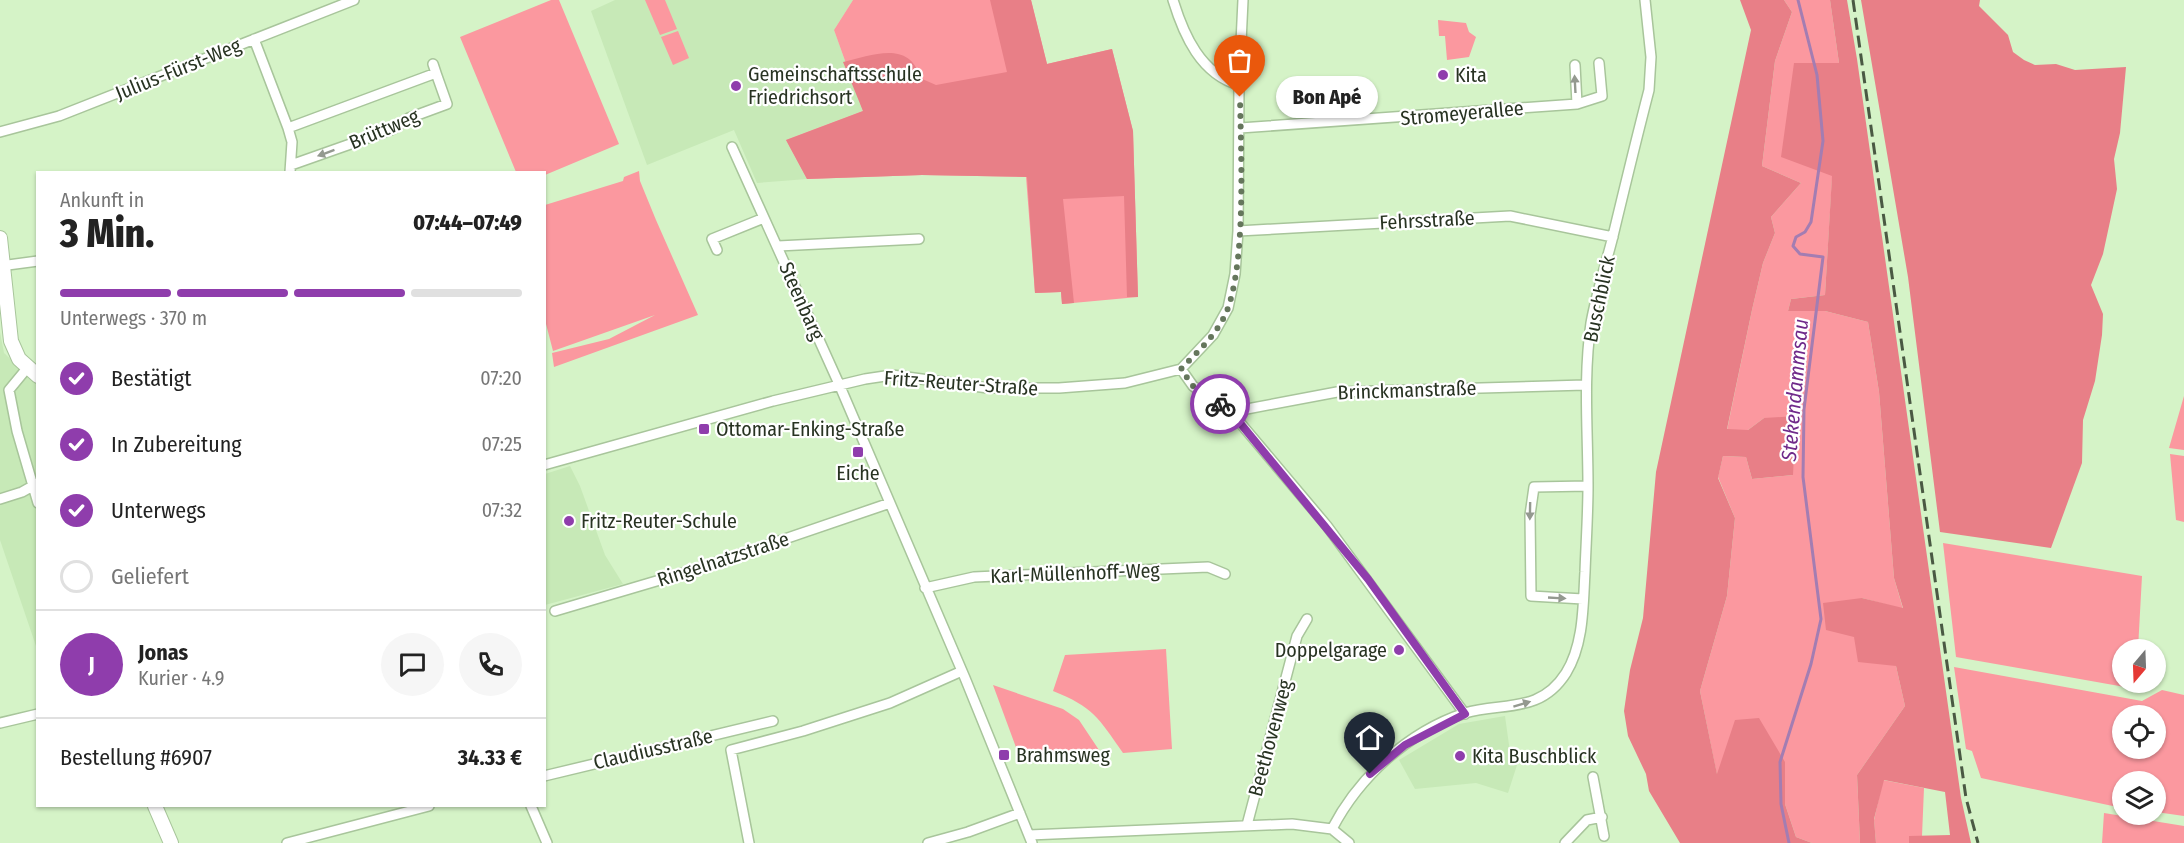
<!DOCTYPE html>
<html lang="de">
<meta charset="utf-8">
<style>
body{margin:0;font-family:"Fira Sans Condensed",sans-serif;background:#f6f6f6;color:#222;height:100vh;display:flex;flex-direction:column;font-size:22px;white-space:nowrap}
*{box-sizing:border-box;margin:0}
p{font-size:20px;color:#767676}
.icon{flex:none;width:33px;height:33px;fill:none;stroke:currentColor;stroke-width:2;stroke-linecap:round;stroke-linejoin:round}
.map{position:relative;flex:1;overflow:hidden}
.side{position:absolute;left:36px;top:171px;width:510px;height:636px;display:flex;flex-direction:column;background:#fff;border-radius:0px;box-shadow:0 2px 4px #0004}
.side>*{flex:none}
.needle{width:39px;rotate:199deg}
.tools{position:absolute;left:2112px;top:639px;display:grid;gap:12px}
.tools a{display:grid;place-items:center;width:54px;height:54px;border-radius:50%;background:#fff;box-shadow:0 2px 4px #0004;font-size:30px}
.pin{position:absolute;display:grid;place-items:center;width:51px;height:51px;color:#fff;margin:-62px -26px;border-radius:50% 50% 50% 0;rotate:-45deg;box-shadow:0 0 6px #0007}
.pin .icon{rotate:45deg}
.courier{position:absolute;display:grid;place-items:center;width:60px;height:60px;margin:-30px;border:4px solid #8f3dac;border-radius:50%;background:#fff;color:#222;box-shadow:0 2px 8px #0007}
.bubble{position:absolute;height:42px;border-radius:21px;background:#fff;box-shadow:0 2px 4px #0004;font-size:20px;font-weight:800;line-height:42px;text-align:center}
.summary em{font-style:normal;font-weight:800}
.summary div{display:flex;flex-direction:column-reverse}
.summary{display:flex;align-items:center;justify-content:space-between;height:102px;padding:0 24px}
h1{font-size:39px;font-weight:800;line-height:45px}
.bar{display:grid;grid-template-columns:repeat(4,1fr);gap:9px 6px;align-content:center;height:72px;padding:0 24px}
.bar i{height:8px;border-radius:4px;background:#e0e0e0}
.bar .current{background:#8f3dac}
.bar p{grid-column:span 4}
.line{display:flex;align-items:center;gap:15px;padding:0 24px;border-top:2px solid #e0e0e0}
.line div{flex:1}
.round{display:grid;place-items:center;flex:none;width:63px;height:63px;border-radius:32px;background:#f6f6f6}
ol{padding:0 24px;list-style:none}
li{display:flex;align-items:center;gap:18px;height:66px}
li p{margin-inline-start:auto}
li .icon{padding:6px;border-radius:50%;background:#8f3dac;color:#fff;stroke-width:4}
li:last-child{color:#767676}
li i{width:33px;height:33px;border:3px solid #e0e0e0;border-radius:50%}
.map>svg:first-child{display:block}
.built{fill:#c7e9b7}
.green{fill:#fb989f;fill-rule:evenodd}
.forest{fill:#e87f87}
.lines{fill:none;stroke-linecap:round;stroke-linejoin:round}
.stream{stroke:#a37db2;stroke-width:3}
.street-casing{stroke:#a8c59b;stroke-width:12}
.secondary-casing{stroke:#a8c59b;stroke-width:16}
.street{stroke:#fff;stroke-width:9}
.secondary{stroke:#fff;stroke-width:14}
.rail{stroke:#4a5943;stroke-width:3;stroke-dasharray:12 6;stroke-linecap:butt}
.oneway{fill:#949990}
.done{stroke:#65765c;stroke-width:6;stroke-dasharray:0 10.8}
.route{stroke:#8f3dac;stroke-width:8}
.poi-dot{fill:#8f3dac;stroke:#fff;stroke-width:2}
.labels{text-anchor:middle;stroke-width:4.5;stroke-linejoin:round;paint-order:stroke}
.street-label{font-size:20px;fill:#283322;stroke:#fff}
.poi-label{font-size:20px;fill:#283322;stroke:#fff;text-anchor:start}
.water-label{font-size:21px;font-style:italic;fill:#702a8a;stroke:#fff}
</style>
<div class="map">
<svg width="2184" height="843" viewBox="0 0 2184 843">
<rect width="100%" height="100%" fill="#d5f3c7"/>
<path class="built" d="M615,0H853L834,30L863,111L786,140L807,179L757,183L734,130L647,165L591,11Z
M0,332L4,353L37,384V649L0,540Z
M570,466L580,486L605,555L623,584L545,605V474Z
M1505,716L1510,752L1518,762L1508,793L1476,783L1415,789L1399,760L1459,724Z"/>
<path class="green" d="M551,0H559L619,144L545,175L544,172H516L460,37Z
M645,0H665L677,29L660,35Z
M853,0H1031L1047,64L1112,49L1133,131L1138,297L1062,304L1061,292L1035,293L1026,177L922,175L807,179L786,140L863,111L834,30Z
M1784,0H1830L1839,63L1825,295L1791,299L1788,311H1825L1868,322L1879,392L1894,578L1903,609L1862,598L1854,637L1896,666L1905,706L1857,775L1860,843H1812L1796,837L1785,804V762L1717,775L1700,691L1727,596L1735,518L1718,477L1723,456L1746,457L1752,479L1793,475L1764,418L1748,430H1727L1752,310L1763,263L1775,233L1771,217L1801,183L1762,166L1775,61L1792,12Z
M1438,20L1466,23L1469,32L1476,37L1469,57L1447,60L1445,36H1439Z
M678,31L689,58L673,65L661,37Z
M639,171L640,181L656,220L698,315L554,367L552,353L609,339L655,315L553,351L545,320V205L623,181L624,177Z
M2184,396V450L2169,448Z
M2170,454L2184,456V522L2176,520Z
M1943,543L2142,576L2138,649L2122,650V682L2137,683L2136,689L1956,657Z
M1166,649L1172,749L1123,753C1098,717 1093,707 1053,691L1065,655Z
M1954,667L2142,701L2162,690L2184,695V816L2156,812V782H2122V808L1981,778L1972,751L1966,749ZM2122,716H2156V748H2122Z
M993,685L1063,709L1079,720L1105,759L1021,761Z
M1883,780L1924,788L1922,836H1910L1909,843H1876L1874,820Z
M2104,813L2184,826V843H2102Z"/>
<path class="forest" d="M990,0H1031L1047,64L1112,49L1133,131L1138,297H1127L1124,196L1063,199L1074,303L1062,304L1061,292L1035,293L1027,177L922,175L807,179L786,140L863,111L843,62C871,56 910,39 920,78L936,85L1007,72Z
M1740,0H1784L1792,12L1775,61L1762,166L1801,183L1771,217L1775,233L1763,263L1752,310L1727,429L1748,430L1764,418L1796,416L1793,475L1752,479L1746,457L1723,456L1718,478L1735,518L1727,596L1700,691L1717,774L1735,720L1759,718L1785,762V804L1796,837L1812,843H1680L1649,791L1646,774L1628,736L1624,711L1630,670L1643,618L1656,472L1751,30Z
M1830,0H1847L1857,59L1961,798L1971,843H1909V836L1950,835L1945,792L1884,780L1874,819L1876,843H1860L1857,775L1905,706L1896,666L1858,662L1854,637L1826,630L1823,603L1862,598L1903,608L1894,578L1879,392L1868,322L1825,311H1788L1791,299L1825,295L1832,176L1781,157L1794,63H1839Z
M1861,0H1980L1979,6L2008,35L2013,52L2024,60L2035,65L2056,64L2075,70L2126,67L2120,133L2114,159L2117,189L2103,254L2091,285L2103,314L2102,335L2095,381L2083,420L2082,463L2051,548L1940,532L1908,277Z"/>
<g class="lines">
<path class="stream" d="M1789,843L1781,804L1780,762L1811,664L1821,619L1803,477L1804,409L1823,257L1800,254L1793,246L1796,237L1805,232L1811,222L1823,141L1817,75L1798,0"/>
<g class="street-casing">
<path id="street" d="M1173,0C1184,36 1201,74 1239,85
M254,39L288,128L292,142L290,172
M1575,65L1577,104
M288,128L436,73L433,64
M1240,128L1577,104L1602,96L1599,63
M0,132L59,116L354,0
M732,147L839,384L965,678L1032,843
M291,165L393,129L409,118L447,104L436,73
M1238,231L1510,216L1613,237
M778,246L919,239
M717,250L712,239L764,218
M0,266L38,261
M28,367L9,390L17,431L38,503
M1181,369L1193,386L1231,412L1327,526L1465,714
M1231,412L1337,392L1585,385
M544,465L773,401L865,379L892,375L988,388H1059L1125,383L1181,369L1213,335L1228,308L1235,274L1238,231L1239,85L1243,0
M0,499L22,492L38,483
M925,588L974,577L1208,567L1225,574
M1583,599L1531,596L1530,515L1534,487L1588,486
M555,611L697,569L890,503
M0,723L38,714
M544,776L773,721
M1593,777L1604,836
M531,806L547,843
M1247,825L1297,636L1307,619
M1332,829C1359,777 1408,732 1465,713C1503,702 1540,714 1566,673C1584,644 1583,605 1585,572C1586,543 1588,514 1588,486C1588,431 1583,378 1591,323C1596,295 1605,267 1612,240C1624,190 1636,140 1649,90L1651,57L1645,0
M1029,835L1292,824L1332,829L1349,843
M287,843L429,806
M749,843L731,750L803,731L890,703L962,671
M928,843L968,832L1020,813
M1565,843L1587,820L1602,817"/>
</g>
<g class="secondary-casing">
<path id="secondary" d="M0,238L11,341L19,359L38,376
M155,806L171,843"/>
</g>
<use href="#street" class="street"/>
<use href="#secondary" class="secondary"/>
<path class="rail" d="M1853,0L1966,798L1978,843"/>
</g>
<defs><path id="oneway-solid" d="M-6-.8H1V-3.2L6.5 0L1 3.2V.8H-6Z" transform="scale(1.5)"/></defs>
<g class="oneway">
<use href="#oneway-solid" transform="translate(1575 84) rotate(-93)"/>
<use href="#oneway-solid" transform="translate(326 153) rotate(160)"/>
<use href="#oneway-solid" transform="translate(1530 511) rotate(91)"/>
<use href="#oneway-solid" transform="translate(1557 598) rotate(3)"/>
<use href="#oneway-solid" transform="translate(1522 704) rotate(-17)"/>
</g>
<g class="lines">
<path class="done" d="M1220,404L1193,386L1181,369C1198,351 1219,333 1228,308C1246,256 1241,154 1240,97"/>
<path class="route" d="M1220,404L1231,412L1368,579L1465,714L1405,745L1370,774"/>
</g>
<g class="poi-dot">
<circle cx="1443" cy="75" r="6"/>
<circle cx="736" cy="86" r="6"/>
<rect x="698" y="423" width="12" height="12" rx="3"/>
<rect x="852" y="446" width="12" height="12" rx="3"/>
<circle cx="569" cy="521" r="6"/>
<circle cx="1399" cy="650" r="6"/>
<rect x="998" y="749" width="12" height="12" rx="3"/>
<circle cx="1460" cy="756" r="6"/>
</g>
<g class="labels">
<g class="street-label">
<text transform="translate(178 69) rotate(-22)" y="7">Julius-Fürst-Weg</text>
<text transform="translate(1462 113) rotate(-5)" y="7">Stromeyerallee</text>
<text transform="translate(384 129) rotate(-23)" y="7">Brüttweg</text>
<text transform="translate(1427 220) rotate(-3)" y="7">Fehrsstraße</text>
<text transform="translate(1599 299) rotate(-78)" y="7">Buschblick</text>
<text transform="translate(802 301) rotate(66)" y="7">Steenbarg</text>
<text transform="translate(961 383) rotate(4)" y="7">Fritz-Reuter-Straße</text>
<text transform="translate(1407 390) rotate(-2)" y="7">Brinckmanstraße</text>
<text transform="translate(723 559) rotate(-18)" y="7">Ringelnatzstraße</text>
<text transform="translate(1075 573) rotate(-2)" y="7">Karl-Müllenhoff-Weg</text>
<text transform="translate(1270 738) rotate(-75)" y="7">Beethovenweg</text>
<text transform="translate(653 749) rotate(-13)" y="7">Claudiusstraße</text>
</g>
<g class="poi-label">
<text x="748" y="81">Gemeinschaftsschule<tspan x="748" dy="23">Friedrichsort</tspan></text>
<text x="1455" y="82">Kita</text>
<text x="716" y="436">Ottomar-Enking-Straße</text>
<text x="858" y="480" text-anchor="middle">Eiche</text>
<text x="581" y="528">Fritz-Reuter-Schule</text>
<text x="1387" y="657" text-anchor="end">Doppelgarage</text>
<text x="1016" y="762">Brahmsweg</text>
<text x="1472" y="763">Kita Buschblick</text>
</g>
<g class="water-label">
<text transform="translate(1795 390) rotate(-85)" y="7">Stekendammsau</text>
</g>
</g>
</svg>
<div class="tools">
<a><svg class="needle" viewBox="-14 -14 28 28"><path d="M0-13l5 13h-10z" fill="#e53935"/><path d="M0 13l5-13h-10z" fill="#767676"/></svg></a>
<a><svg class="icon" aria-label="locate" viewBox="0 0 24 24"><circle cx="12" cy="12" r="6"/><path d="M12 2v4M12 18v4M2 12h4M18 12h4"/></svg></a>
<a><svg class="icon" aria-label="layers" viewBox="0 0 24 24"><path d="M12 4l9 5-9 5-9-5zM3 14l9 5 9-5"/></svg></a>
</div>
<div class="pin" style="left:1240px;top:97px;background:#ea580c"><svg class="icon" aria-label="bag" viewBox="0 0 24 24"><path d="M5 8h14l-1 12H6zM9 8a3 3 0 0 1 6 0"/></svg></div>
<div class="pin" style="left:1370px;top:774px;background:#1f2937"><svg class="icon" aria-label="home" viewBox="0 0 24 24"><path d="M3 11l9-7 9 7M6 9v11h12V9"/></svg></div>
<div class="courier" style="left:1220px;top:404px"><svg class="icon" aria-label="bike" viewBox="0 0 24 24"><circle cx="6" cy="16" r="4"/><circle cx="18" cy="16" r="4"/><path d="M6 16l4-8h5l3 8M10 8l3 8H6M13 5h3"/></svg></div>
<div class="bubble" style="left:1276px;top:76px;width:102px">Bon Apé</div>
<section class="side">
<div class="summary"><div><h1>3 Min.</h1><p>Ankunft in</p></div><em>07:44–07:49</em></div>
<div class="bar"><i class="current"></i><i class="current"></i><i class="current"></i><i></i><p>Unterwegs · 370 m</p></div>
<ol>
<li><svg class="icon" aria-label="check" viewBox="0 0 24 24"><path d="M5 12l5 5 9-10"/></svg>Bestätigt<p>07:20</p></li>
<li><svg class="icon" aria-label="check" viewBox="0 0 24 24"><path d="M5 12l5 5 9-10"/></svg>In Zubereitung<p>07:25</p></li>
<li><svg class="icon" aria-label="check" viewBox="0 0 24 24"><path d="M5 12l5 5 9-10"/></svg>Unterwegs<p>07:32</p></li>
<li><i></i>Geliefert</li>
</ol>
<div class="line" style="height:108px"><b class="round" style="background:#8f3dac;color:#fff">J</b><div><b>Jonas</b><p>Kurier · 4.9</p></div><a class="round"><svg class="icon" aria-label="chat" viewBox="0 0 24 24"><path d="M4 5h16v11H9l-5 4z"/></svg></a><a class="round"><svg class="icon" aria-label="phone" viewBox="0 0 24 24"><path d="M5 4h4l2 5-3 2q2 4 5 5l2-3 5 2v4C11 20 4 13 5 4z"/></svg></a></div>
<div class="line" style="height:78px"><div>Bestellung #6907</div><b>34.33 €</b></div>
</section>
</div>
